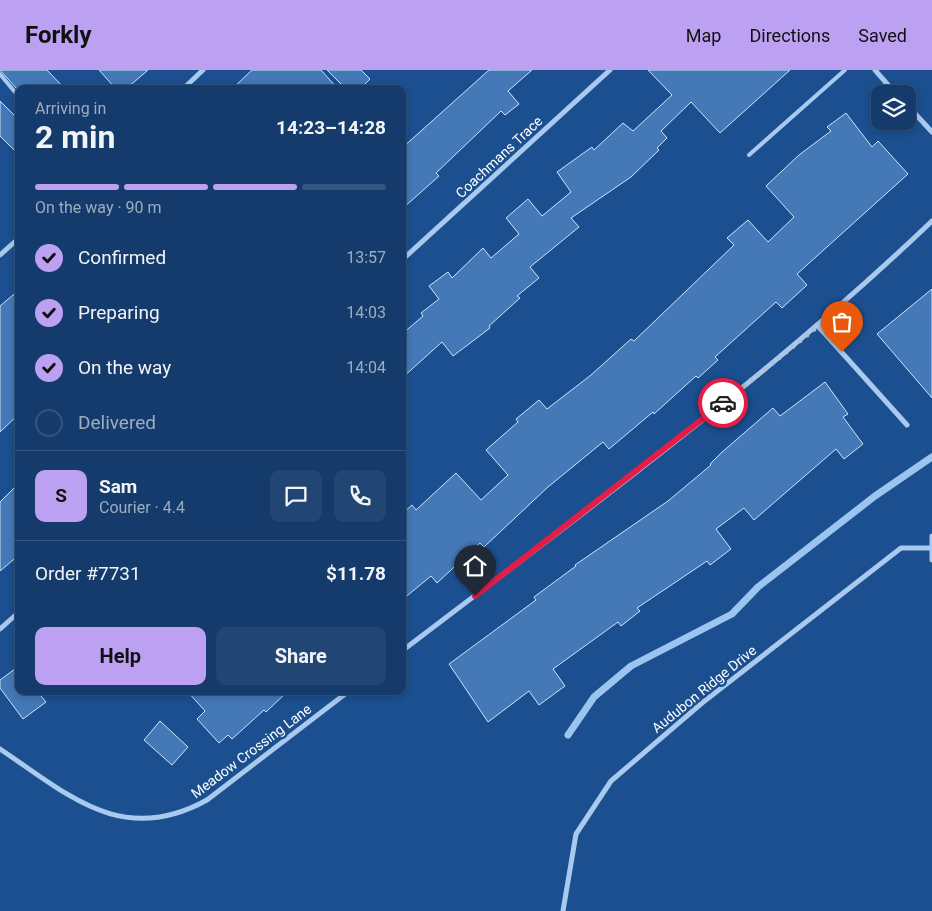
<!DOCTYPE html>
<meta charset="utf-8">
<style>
body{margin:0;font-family:Roboto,sans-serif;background:#214673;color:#f1f3f6;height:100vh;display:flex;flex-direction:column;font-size:19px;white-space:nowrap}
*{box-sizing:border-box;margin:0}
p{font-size:16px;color:#9dadc1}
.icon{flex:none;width:28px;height:28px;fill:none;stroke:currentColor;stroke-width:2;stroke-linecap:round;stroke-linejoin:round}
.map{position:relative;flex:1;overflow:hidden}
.drawer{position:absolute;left:15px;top:15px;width:391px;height:610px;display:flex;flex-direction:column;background:#143b6b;border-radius:10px;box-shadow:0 2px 8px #0003,0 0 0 1px #33557e}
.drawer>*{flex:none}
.buttons{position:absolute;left:871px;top:15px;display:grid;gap:10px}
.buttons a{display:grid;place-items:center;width:45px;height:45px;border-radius:10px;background:#143b6b;box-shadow:0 2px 8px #0003,0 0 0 1px #33557e;font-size:25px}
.pin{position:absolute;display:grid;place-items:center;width:42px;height:42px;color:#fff;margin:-51px -21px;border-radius:50% 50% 50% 0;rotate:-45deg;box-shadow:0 0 5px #0007}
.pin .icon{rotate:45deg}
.courier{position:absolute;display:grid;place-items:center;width:50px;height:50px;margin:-25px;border:4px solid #e11d48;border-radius:50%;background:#fff;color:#222;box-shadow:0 1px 6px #0007}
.head em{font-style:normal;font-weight:700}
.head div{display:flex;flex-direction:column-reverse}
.head{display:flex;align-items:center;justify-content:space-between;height:85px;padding:0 20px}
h1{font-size:32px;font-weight:700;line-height:38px}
.bar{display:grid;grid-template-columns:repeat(4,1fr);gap:8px 5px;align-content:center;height:60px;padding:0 20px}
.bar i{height:6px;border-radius:4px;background:#33557e}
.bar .active{background:#bca0f2}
.bar p{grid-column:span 4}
.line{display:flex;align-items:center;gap:12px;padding:0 20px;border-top:1px solid #33557e}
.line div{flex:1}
.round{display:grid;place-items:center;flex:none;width:52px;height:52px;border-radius:10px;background:#214673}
ol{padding:0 20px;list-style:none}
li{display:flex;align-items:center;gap:15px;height:55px}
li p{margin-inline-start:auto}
li .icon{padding:5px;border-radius:50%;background:#bca0f2;color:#111;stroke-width:4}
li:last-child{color:#9dadc1}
li i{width:28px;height:28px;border:2px solid #33557e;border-radius:50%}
.button{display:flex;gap:10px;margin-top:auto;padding:10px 20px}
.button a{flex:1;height:58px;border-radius:10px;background:#bca0f2;color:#111;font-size:20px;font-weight:700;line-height:58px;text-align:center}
.button a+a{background:#214673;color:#f1f3f6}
header{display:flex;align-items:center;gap:30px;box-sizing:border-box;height:70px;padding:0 25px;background:#bca0f2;color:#111}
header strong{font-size:24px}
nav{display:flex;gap:28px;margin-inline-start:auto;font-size:18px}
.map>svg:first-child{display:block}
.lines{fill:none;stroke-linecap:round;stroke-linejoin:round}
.stream{stroke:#9cc4f0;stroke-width:7}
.building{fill:#4478b7;stroke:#cfe3fa}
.service{stroke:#a9c9ee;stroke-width:4}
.minor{stroke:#a9c9ee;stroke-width:5}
.done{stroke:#afc1d8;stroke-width:5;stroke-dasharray:0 9}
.route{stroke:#e11d48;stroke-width:6}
.labels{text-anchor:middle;stroke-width:5;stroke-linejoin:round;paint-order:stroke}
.street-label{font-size:14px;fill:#fff;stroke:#1b4f8f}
</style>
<header>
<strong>Forkly</strong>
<nav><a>Map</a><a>Directions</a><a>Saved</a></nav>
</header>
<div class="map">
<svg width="932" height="841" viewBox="0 0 932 841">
<rect width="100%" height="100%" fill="#1b4f8f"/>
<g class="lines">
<path class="stream" d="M568,665L594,627L631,596L732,544L758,517L875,426L932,387"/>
</g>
<path class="building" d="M0,0H47L65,19H17Z
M99,0H148L126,19H116Z
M252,0H321L338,19H232Z
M327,0H361L370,9L360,19H346Z
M489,0H532L508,21L519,34L505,45L501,41L436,103L439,106L402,139V78Z
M648,0H790L720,63L691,32L661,61L667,68L657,78L659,80L631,107L571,148L579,157L530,197L539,208L517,226L520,228L489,256L490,258L453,286L442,272L402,308V264L423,246L421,243L439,229L429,216L448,202L452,208L483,178L491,188L519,164L506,148L528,129L542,146L571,122L557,102L592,77L594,80L623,53L633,61L672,25Z
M0,31L19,50V85L0,66Z
M846,43L872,77L878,71L908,104L797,204L807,215L782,238L776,232L715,287L718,290L698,308L696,306L654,344L653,342L609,379L603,372L548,417L484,477L480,473L437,513L431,506L402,530V444L412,435L416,440L456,403L481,430L508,405L486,380L518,352L516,349L539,330L547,339L591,305L631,269L634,271L734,175L727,168L748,150L768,172L794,147L766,116L799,85L831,61L827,57Z
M932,219V328L877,264Z
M19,220V344L0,362V236Z
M825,312L848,344L843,347L863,374L844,389L836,379L754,450L744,438L716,459L731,479L710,495L707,491L637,538L640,541L621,556L618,552L553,599L565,616L539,635L529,621L488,652L449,594L536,530L534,527L576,496L575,495L668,431L711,395L710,394L721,383L773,338L780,346Z
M19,413V485L0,501V432Z
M19,596V621H37L46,632L23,649L0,618V610Z
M187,621H288L266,642L264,640L232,669L228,665L219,673L197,649L205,641Z
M160,651L188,677L172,695L144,670Z"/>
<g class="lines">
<path class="service" d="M0,4L19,27
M749,85L845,0"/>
<path class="minor" d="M875,0L896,24
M183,19L203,0
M908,36L932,62
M0,185L19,168
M402,190L610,0
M818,256L907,355
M932,466V490
M0,559L19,542
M402,581C583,443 768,308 932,151
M0,679C69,725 122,777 207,730L349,621
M563,841L576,764L611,711L702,633L901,478H931"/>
</g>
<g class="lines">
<path class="done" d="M723,333L818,256L842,282"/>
<path class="route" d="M475,526L723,333"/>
</g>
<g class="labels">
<g class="street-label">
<text transform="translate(499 87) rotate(-43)" y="5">Coachmans Trace</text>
<text transform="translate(704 619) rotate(-39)" y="5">Audubon Ridge Drive</text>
<text transform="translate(251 681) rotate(-37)" y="5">Meadow Crossing Lane</text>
</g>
</g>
</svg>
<div class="buttons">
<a><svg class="icon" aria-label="layers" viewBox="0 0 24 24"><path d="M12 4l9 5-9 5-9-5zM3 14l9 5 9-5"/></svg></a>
</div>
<div class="pin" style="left:842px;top:282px;background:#ea580c"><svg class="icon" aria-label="bag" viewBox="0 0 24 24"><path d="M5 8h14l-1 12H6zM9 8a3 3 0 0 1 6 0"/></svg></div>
<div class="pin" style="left:475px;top:526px;background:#1f2937"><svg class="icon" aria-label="home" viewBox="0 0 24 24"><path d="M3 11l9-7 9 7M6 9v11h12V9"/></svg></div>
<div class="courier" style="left:723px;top:333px"><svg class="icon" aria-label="car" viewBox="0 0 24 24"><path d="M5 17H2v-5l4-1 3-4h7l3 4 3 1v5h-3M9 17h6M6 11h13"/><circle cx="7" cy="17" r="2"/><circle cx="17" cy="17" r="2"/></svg></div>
<section class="drawer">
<div class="head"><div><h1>2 min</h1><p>Arriving in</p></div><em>14:23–14:28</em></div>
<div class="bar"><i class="active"></i><i class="active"></i><i class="active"></i><i></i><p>On the way · 90 m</p></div>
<ol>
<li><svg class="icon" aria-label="check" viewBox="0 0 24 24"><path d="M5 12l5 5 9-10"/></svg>Confirmed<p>13:57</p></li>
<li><svg class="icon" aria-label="check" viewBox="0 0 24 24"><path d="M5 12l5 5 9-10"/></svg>Preparing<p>14:03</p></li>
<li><svg class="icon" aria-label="check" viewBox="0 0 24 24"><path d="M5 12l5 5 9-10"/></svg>On the way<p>14:04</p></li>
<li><i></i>Delivered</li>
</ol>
<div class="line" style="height:90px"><b class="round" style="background:#bca0f2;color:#111">S</b><div><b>Sam</b><p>Courier · 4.4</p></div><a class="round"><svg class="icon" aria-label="chat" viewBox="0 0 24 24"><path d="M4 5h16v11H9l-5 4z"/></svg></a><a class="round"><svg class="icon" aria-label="phone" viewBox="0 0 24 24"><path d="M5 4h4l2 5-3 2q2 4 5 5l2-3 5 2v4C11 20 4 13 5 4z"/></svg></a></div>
<div class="line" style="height:65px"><div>Order #7731</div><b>$11.78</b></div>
<div class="button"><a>Help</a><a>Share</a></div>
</section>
</div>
